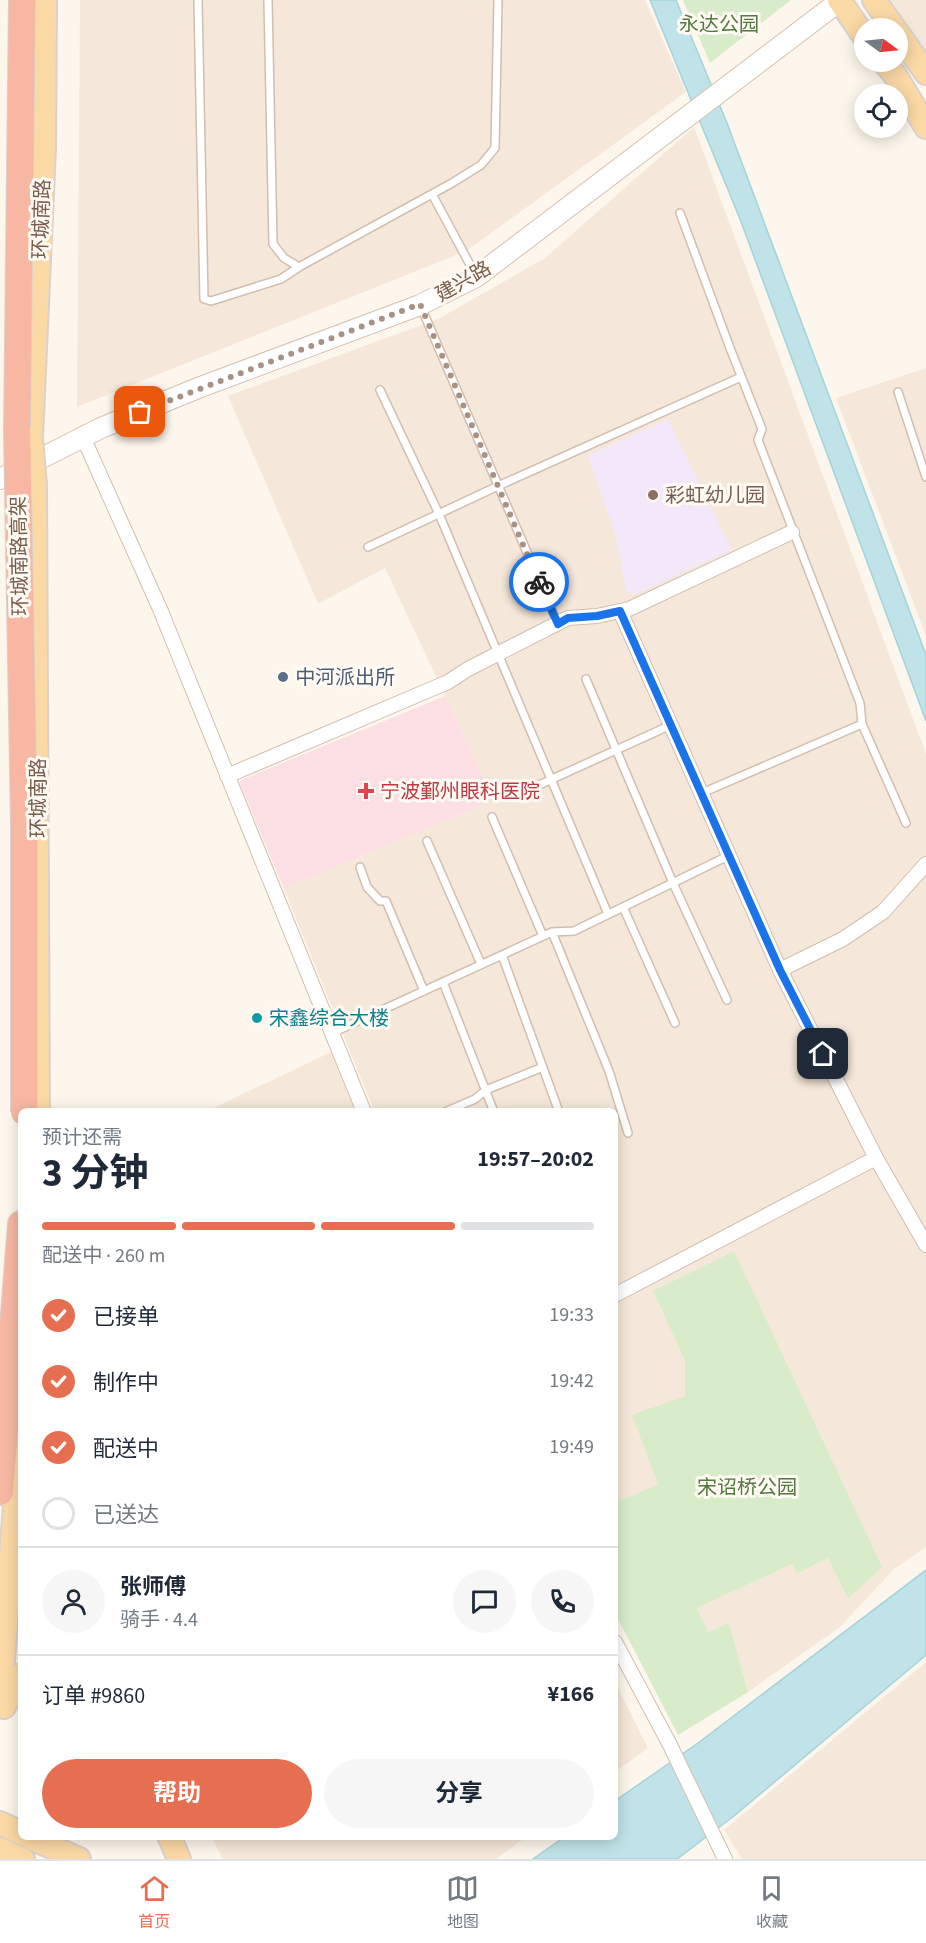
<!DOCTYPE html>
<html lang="zh">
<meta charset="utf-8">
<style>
body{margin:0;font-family:"Source Sans 3","Noto Sans SC",sans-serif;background:#f6f6f7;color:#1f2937;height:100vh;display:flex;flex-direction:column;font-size:22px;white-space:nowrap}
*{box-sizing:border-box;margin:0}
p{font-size:20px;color:#747a83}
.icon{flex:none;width:33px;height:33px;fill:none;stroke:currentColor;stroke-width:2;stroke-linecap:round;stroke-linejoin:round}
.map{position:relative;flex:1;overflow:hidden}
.sheet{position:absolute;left:18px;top:1108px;width:600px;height:732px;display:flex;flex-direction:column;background:#fff;border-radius:9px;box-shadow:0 3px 15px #0003}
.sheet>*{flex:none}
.needle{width:39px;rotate:105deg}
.tools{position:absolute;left:854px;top:18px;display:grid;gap:12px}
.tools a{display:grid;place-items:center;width:54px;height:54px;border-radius:50%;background:#fff;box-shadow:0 3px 15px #0003;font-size:30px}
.pin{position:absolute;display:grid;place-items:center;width:51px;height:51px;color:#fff;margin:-26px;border-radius:12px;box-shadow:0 3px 9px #0006}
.courier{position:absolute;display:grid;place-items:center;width:60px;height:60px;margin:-30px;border:4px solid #1a73e8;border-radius:50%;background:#fff;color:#222;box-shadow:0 2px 8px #0007}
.headline em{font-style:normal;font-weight:700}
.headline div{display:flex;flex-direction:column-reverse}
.headline{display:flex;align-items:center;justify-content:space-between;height:102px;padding:0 24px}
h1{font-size:39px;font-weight:700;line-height:45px}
.bar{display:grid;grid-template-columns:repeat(4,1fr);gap:9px 6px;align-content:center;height:72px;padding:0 24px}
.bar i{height:8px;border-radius:4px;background:#e0e1e3}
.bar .selected{background:#e76f51}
.bar p{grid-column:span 4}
.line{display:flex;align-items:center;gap:15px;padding:0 24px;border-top:2px solid #e0e1e3}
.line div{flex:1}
.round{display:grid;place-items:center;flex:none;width:63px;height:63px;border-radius:32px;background:#f6f6f7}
ol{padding:0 24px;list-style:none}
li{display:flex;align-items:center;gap:18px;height:66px}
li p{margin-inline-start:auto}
li .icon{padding:6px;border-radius:50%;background:#e76f51;color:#fff;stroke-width:4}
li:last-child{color:#747a83}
li i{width:33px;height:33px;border:3px solid #e0e1e3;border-radius:50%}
.action{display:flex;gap:12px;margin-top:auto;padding:12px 24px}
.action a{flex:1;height:69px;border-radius:36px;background:#e76f51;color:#fff;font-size:24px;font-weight:700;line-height:69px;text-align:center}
.action a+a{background:#f6f6f7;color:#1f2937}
.dock{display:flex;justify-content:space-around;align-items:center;height:84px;border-top:2px solid #e0e1e3;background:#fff;font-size:16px;color:#747a83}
.dock a{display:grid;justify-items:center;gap:3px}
.dock .selected{color:#e76f51}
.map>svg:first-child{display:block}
.residential{fill:#f5e8da}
.education{fill:#f3e8fa}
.medical{fill:#fbdfe3}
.green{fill:#d8ecc9}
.water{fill:#bfe3e8;stroke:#a5d3da;stroke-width:1.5}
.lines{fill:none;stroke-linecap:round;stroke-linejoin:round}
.lane-casing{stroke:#d1beb0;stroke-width:10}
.street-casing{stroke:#d1beb0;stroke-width:16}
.secondary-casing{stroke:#d6c0b0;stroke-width:22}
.primary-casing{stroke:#dad1cd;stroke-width:26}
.highway-casing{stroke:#dad1cd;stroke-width:28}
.lane{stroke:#fff;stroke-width:7}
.street{stroke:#fff;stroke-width:14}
.secondary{stroke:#fff;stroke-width:20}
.primary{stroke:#fbd9a5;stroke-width:22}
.highway{stroke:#f7b7a3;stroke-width:26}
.primary-bridge-casing{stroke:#dad1cd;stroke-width:26;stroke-linecap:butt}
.highway-bridge-casing{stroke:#dad1cd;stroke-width:28;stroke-linecap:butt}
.primary-bridge{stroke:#fbd9a5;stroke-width:22}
.highway-bridge{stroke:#f7b7a3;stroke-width:26}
.done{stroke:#a89285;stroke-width:6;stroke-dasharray:0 10.8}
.route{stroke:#1a73e8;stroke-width:8}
.education-dot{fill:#8d6e63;stroke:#fffaf3;stroke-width:2}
.service-dot{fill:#5c6f8a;stroke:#fffaf3;stroke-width:2}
.health-dot{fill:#e0444e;stroke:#fffaf3;stroke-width:2}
.culture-dot{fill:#0f9aa8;stroke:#fffaf3;stroke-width:2}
.labels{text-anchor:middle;stroke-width:6;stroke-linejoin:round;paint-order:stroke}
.park-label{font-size:20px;fill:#537a41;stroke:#fffaf3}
.street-label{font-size:20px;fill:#7a5c4d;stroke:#fffaf3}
.education-label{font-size:20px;fill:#785e54;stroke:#fffaf3;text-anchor:start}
.service-label{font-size:20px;fill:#4e5e75;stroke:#fffaf3;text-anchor:start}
.health-label{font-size:20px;fill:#be3a42;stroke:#fffaf3;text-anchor:start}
.culture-label{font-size:20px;fill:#0d838f;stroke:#fffaf3;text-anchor:start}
</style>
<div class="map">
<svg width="926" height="1859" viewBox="0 0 926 1859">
<rect width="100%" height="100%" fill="#fdf6ec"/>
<path class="residential" d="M80,0H645L686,92L466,251L77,407Z
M885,0H926V60Z
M694,127L926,754V1547L894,1569L840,1627L748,1692L729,1624L708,1632L697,1608L792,1564L798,1574L828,1558L848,1599L882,1566L653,1291L685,1361V1396L658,1484L615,1503V1112L374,1111L284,889L494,800L385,568L318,604L228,396L438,319L545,258Z
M926,368V636L836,398Z
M331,1052L355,1111H207Z
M926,1662V1859H742L724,1830Z
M615,1682L648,1748L615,1772Z
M212,1838H525L496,1859H223Z"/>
<path class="education" d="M668,419L732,550L633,595L626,591L616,536L588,455Z"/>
<path class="medical" d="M445,696L494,800L284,889L239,781Z"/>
<path class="green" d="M683,0H791L710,63Z
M734,1251L882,1567L848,1599L828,1558L797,1574L792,1564L697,1608L708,1632L729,1623L748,1692L678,1735L615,1613V1503L658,1484L632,1415L685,1396V1361L653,1291Z"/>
<path class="water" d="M650,0H676L727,123L926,655V721L740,219Z
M926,1570V1655L734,1816L677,1859H533L563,1838H615V1801L698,1743Z"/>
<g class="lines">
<g class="lane-casing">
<path id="lane" d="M198,0L204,299L211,301L281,279L299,267
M268,0L273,244L284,258L299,267L452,183L481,165L495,148L498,0
M432,194L475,274
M680,213L730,348L762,429L758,440L860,703L862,724L906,823
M421,307L558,624
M380,390L439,514L608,914
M898,392L926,477
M368,547L498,486L741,377
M586,679L673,883L727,1000
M528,790L671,725
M702,793L862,724
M492,817L543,936
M427,841L481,964
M360,867L367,887L380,901H386L424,991
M623,907L675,1023
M552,932L609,1071L628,1133
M502,955L559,1112
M443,982L494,1112
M332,1033L552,932L574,931L730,855
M445,1112L475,1099L486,1090L543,1067"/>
</g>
<g class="street-casing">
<path id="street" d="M83,437L160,609L364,1112
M620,611L780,970L876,1158L926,1245
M227,776L448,682L468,669L568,618L597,616L629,609L792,532
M780,970L843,939L883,912L926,864
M615,1295L876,1158
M615,1642L670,1745L725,1859"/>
</g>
<g class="secondary-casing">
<path id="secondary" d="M0,479L101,428L198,388L420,305L476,277L841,0"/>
</g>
<g class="primary-casing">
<path id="primary" d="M839,0L864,36
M874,0L894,28
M897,32L926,73
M884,62L895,75L926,127
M31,438L44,148L45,0
M35,485L38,1112
M0,1701L21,1427
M4,1707L21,1675
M0,1823L21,1833
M31,1838L79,1859
M170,1838L179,1859
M0,1849L23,1859"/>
</g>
<g class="highway-casing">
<path id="highway" d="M0,1492L21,1224"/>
</g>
<use href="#lane" class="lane"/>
<use href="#street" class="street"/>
<use href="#secondary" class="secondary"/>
<use href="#primary" class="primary"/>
<use href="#highway" class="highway"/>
<g class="primary-bridge-casing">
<path id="primary-bridge" d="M31,438L35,485"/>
</g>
<g class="highway-bridge-casing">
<path id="highway-bridge" d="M22,0L17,431L24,826V1112"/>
</g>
<use href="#primary-bridge" class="primary-bridge"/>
<use href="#highway-bridge" class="highway-bridge"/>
</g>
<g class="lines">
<path class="done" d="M140,412L420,304L539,582"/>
<path class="route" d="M539,582L558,624L568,618L597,616L620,611L780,970L823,1054"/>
</g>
<circle class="education-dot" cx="653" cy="495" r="6"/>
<circle class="service-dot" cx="283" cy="677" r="6"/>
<path class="health-dot" d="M363 782h6v6h6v6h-6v6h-6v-6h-6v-6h6z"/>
<circle class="culture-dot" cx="257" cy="1018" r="6"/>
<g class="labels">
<g class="park-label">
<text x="719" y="31">永达公园</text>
<text x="747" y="1494">宋诏桥公园</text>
</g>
<g class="street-label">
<text transform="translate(41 219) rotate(-88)" y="7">环城南路</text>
<text transform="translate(463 281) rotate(-30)" y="7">建兴路</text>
<text transform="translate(19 556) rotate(-91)" y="7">环城南路高架</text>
<text transform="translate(38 798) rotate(-90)" y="7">环城南路</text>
</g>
<g class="education-label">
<text x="665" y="502">彩虹幼儿园</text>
</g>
<g class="service-label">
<text x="295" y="684">中河派出所</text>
</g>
<g class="health-label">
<text x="380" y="798">宁波鄞州眼科医院</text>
</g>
<g class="culture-label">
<text x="269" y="1025">宋鑫综合大楼</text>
</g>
</g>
</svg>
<div class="tools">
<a><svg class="needle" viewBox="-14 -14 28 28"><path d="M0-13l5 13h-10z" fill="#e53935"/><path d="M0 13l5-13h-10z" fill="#747a83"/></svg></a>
<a><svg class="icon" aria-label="locate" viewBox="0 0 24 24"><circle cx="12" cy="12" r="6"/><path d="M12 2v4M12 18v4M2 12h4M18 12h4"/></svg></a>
</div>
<div class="pin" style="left:140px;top:412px;background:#ea580c"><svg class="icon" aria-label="bag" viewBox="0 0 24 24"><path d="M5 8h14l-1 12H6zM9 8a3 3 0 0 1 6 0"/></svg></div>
<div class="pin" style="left:823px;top:1054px;background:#1f2937"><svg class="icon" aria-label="home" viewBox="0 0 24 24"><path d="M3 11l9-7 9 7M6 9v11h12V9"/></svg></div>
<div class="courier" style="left:539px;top:582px"><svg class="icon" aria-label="bike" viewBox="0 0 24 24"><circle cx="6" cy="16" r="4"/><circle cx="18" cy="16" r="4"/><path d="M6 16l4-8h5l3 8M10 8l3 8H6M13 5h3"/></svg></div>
<section class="sheet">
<div class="headline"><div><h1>3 分钟</h1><p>预计还需</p></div><em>19:57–20:02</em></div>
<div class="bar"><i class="selected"></i><i class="selected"></i><i class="selected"></i><i></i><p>配送中 · 260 m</p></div>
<ol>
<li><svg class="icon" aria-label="check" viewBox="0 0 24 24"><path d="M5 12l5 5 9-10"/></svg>已接单<p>19:33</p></li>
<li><svg class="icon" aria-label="check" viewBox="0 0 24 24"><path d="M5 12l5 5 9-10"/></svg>制作中<p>19:42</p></li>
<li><svg class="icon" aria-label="check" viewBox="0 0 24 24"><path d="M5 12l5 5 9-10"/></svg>配送中<p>19:49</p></li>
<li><i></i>已送达</li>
</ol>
<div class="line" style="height:108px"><a class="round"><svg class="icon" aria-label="person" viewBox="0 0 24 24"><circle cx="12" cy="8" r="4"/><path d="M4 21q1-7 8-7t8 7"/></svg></a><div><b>张师傅</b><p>骑手 · 4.4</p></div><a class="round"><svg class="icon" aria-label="chat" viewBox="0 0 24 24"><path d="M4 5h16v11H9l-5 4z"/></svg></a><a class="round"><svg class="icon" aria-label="phone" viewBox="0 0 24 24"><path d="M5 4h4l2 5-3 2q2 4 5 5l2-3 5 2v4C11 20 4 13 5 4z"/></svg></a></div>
<div class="line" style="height:78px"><div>订单 #9860</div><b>¥166</b></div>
<div class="action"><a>帮助</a><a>分享</a></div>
</section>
</div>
<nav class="dock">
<a class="selected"><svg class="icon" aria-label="home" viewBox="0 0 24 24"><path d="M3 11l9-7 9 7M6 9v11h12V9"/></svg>首页</a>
<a><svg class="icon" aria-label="map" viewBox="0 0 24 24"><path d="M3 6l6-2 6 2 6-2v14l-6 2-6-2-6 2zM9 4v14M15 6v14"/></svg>地图</a>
<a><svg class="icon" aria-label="saved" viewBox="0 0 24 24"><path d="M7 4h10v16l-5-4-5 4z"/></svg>收藏</a>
</nav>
